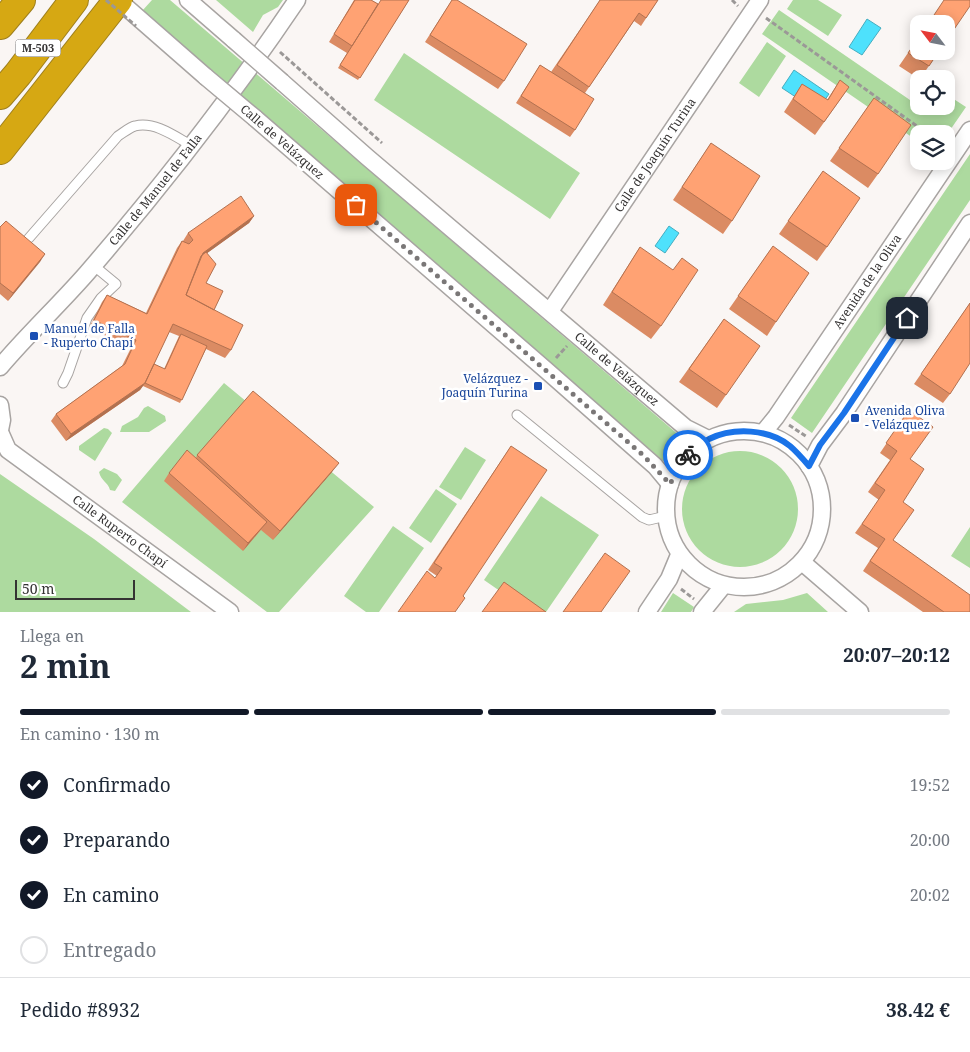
<!DOCTYPE html>
<html lang="es">
<meta charset="utf-8">
<style>
body{margin:0;font-family:"Noto Serif",serif;background:#f6f6f7;color:#1f2937;height:100vh;display:flex;flex-direction:column;font-size:19px;white-space:nowrap}
*{box-sizing:border-box;margin:0}
p{font-size:16px;color:#747a83}
.icon{flex:none;width:28px;height:28px;fill:none;stroke:currentColor;stroke-width:2;stroke-linecap:round;stroke-linejoin:round}
.map{position:relative;height:612px;overflow:hidden}
.sheet{display:flex;flex-direction:column;background:#fff;flex:1}
.sheet>*{flex:none}
.needle{width:32px;rotate:302deg}
.controls{position:absolute;left:910px;top:15px;display:grid;gap:10px}
.controls a{display:grid;place-items:center;width:45px;height:45px;border-radius:10px;background:#fff;box-shadow:0 2px 12px #0003;font-size:25px}
.scale{position:absolute;left:15px;bottom:12px;width:120px;box-sizing:border-box;padding-left:5px;border:2px solid #353333;border-top:0;font-size:14px;line-height:18px;white-space:nowrap;color:#353333;-webkit-text-stroke:4px #fff;paint-order:stroke}
.pin{position:absolute;display:grid;place-items:center;width:42px;height:42px;color:#fff;margin:-21px;border-radius:10px;box-shadow:0 2px 8px #0006}
.courier{position:absolute;display:grid;place-items:center;width:50px;height:50px;margin:-25px;border:4px solid #1a73e8;border-radius:50%;background:#fff;color:#222;box-shadow:0 1px 6px #0007}
.summary em{font-style:normal;font-weight:700}
.summary div{display:flex;flex-direction:column-reverse}
.summary{display:flex;align-items:center;justify-content:space-between;height:85px;padding:0 20px}
h1{font-size:32px;font-weight:700;line-height:38px}
.bar{display:grid;grid-template-columns:repeat(4,1fr);gap:8px 5px;align-content:center;height:60px;padding:0 20px}
.bar i{height:6px;border-radius:4px;background:#e0e1e3}
.bar .on{background:#111827}
.bar p{grid-column:span 4}
.line{display:flex;align-items:center;gap:12px;padding:0 20px;border-top:1px solid #e0e1e3}
.line div{flex:1}
ol{padding:0 20px;list-style:none}
li{display:flex;align-items:center;gap:15px;height:55px}
li p{margin-inline-start:auto}
li .icon{padding:5px;border-radius:50%;background:#111827;color:#fff;stroke-width:4}
li:last-child{color:#747a83}
li i{width:28px;height:28px;border:2px solid #e0e1e3;border-radius:50%}
.map>svg:first-child{display:block}
.green{fill:#adda9f}
.water{fill:#4ee1fc;stroke:#46adc0}
.lines{fill:none;stroke-linecap:round;stroke-linejoin:round}
.service-casing{stroke:#a8a4a2;stroke-width:11}
.minor-casing{stroke:#a8a4a2;stroke-width:19}
.motorway-casing{stroke:#9e7f1e;stroke-width:30}
.path{stroke:#9b9897;stroke-width:3;stroke-dasharray:5 2.5;stroke-linecap:butt}
.service{stroke:#fff;stroke-width:9}
.minor{stroke:#fff;stroke-width:16}
.motorway{stroke:#d6a813;stroke-width:28}
.minor-bridge-casing{stroke:#a8a4a2;stroke-width:19;stroke-linecap:butt}
.path-bridge{stroke:#9b9897;stroke-width:3;stroke-dasharray:5 2.5;stroke-linecap:butt}
.minor-bridge{stroke:#fff;stroke-width:16}
.wall{fill:#db8b63;fill-rule:evenodd}
.shaded-wall{fill:#b27150}
.building{fill:#ffa273;stroke:#b27150}
.done{stroke:#7a7777;stroke-width:5;stroke-dasharray:0 9}
.route{stroke:#1a73e8;stroke-width:6}
.transit-dot{fill:#1a4fb4;stroke:#fff;stroke-width:2}
.labels{text-anchor:middle;stroke-width:5;stroke-linejoin:round;paint-order:stroke}
.shield{fill:#fff;stroke:#727070;stroke-width:1}
.shield-label{font-size:11px;font-weight:bold;fill:#353333}
.street-label{font-size:12px;fill:#353333;stroke:#fff}
.transit-label{font-size:12px;fill:#164399;stroke:#fff;text-anchor:start}
</style>
<div class="map">
<svg width="970" height="612" viewBox="0 0 970 612">
<rect width="100%" height="100%" fill="#faf6f4"/>
<path class="green" d="M152,0H170L687,442L668,465L142,11Z
M216,0H283L278,7L263,15L253,32Z
M793,0H818L842,15L828,36L787,9Z
M779,10L910,100L919,87V106H946V94L966,107L946,136V134H919V142L762,34Z
M767,42L786,56L759,97L739,83Z
M404,53L580,173L550,219L374,100Z
M970,154V200L812,433L791,418Z
M224,383L374,507L279,612H267L122,502Z
M148,406L165,416L166,421L149,432H120L122,426L138,417L144,408Z
M104,428L108,429L112,433L95,461L79,450V446Z
M465,447L486,460L461,500L439,487Z
M682 509a58 58 0 1 1 116 0a58 58 0 1 1-116 0Z
M104,468L117,474L122,480L115,491L110,490C108,482 101,481 99,472Z
M0,474L94,539L191,612H0Z
M436,489L457,504L431,543L409,528Z
M541,496L599,535L546,612H530L484,580Z
M393,526L424,548L379,612H366L344,596Z
M970,527V568L951,556Z
M673,593L694,607L691,612H661Z
M807,593L828,612H734L746,604L783,600Z"/>
<path class="water" d="M867,19L881,28L862,55L849,47Z
M794,70L829,94L817,111L782,88Z
M669,226L679,233L665,253L655,246Z"/>
<g class="lines">
<g class="service-casing">
<path id="service" d="M29,238L118,136C123,133 130,127 135,126C155,121 176,137 192,146
M63,383L68,373L87,318L101,298L116,284L93,265
M517,415L642,517L649,520L666,516"/>
</g>
<g class="minor-casing">
<g id="minor">
<path d="M118,0L206,77"/>
<path d="M188,0L234,40"/>
<path id="s1" d="M282,82L367,157L686,428L708,439"/>
<path d="M255,118L546,370L655,466L670,484"/>
<path id="s2" d="M550,311L760,0"/>
<path id="s3" d="M0,367C27,335 59,305 87,273C162,186 233,95 297,0"/>
<path d="M0,405L2,420L0,430"/>
<circle cx="744" cy="509" r="78"/>
<path id="s4" d="M0,432L8,450L230,612"/>
<path id="s5" d="M763,433L776,417L970,130"/>
<path d="M809,466L820,445L844,413L970,223"/>
<path d="M802,562L860,612"/>
<path d="M647,612L669,579L679,555"/>
<path d="M702,612L723,586"/>
</g>
</g>
<g class="motorway-casing">
<path id="motorway" d="M0,25L21,0
M0,95L18,74L74,0
M0,150L118,0"/>
</g>
<path class="path" d="M732,0L738,6
M766,18L928,134
M280,52L382,143
M556,358L567,346
M789,425L807,437
M664,455L676,440
M681,589L694,599"/>
<use href="#service" class="service"/>
<use href="#minor" class="minor"/>
<use href="#motorway" class="motorway"/>
<g class="minor-bridge-casing">
<path id="minor-bridge" d="M234,40L282,82
M206,77L255,118"/>
</g>
<path class="path-bridge" d="M106,0L136,26"/>
<use href="#minor-bridge" class="minor-bridge"/>
</g>
<path class="wall" d="M354,0H371L378,4L409,0L358,80L338,68L347,53L329,42Z
M452,0L504,81L498,89L425,42Z
M600,0H658L641,26L634,21L585,93L575,130L570,137L516,103L540,65L551,72Z
M919,37L939,51L920,79H919L899,66Z
M840,80L849,87L815,135L784,112L802,84L827,100Z
M874,98L878,174L868,188L830,161Z
M711,143L732,221L723,234L673,200Z
M823,171L827,247L817,261L779,234Z
M254,216L249,223L207,253L206,283L214,310L231,350L225,358L206,349L180,403L143,386L140,390L66,441L51,421L56,414L122,366L131,348L89,328L102,302L107,295L146,313L177,248L182,241L183,242V241L188,233ZM169,332L179,336L164,369L154,364Z
M0,227L45,254L8,301L0,294Z
M773,246L776,322L767,336L729,309Z
M640,247L661,326L651,339L603,305L631,261Z
M970,303L950,394L943,403L914,384Z
M724,319L726,395L717,408L679,382Z
M909,410L910,459L903,502L893,540L970,612H923L863,571L878,548L855,533L879,500L868,492L890,460L880,453Z
M511,446L463,596L435,578L437,576L428,570Z
M197,455L332,472L273,540L261,530L243,551L164,481L169,473L196,458Z"/>
<path class="shaded-wall" d="M254,216L249,223L199,259L203,253Z
M45,254L40,262L8,301L13,293Z
M145,383L140,390L66,441L71,434Z
M339,463L332,472L273,540L280,531Z
M267,522L261,529L243,551L248,543Z"/>
<path class="building" d="M355,0H371L378,4L352,46L334,34Z
M381,0H409L360,78L340,65Z
M452,0H457L527,44L504,81L430,35Z
M600,0H658L646,18L639,13L589,87L557,65Z
M944,0H970V6L946,41V24H928Z
M919,37V51H939L929,66L908,53Z
M540,65L594,99L575,130L521,96Z
M840,80L849,87L824,122L793,99L802,84L828,100Z
M874,98L911,125L878,174L839,148Z
M711,143L760,176L732,221L682,187Z
M823,171L860,198L827,247L788,221Z
M241,196L254,216L203,253L186,295L243,325L231,350L173,324L145,383L71,434L56,414L125,364L136,340L94,320L107,295L147,314L182,241L189,244L193,240L188,233Z
M6,221L45,254L13,293L0,283V227Z
M773,246L809,273L776,322L738,296Z
M640,247L673,270L682,258L698,270L661,326L612,292Z
M206,252L216,264L206,283L223,291L214,310L186,295L201,256Z
M970,303V363L950,394L921,374Z
M724,319L760,346L726,395L689,369Z
M181,334L207,346L182,400L145,383L154,364L165,369Z
M253,391L339,463L280,531L197,455Z
M909,410L933,427L910,459L924,469L903,502L914,510L893,540L970,595V612H944L870,561L885,539L862,524L885,490L875,483L897,451L886,443Z
M511,446L547,470L463,596L465,598L455,612H398L427,571L435,578L442,568L434,563Z
M187,450L267,522L248,543L169,473Z
M605,553L630,571L601,612H563Z
M504,582L546,612H482Z"/>
<g class="lines">
<path class="done" d="M356,205L644,456L670,484L685,458L688,455"/>
<path class="route" d="M688,455C695,450 702,443 709,439C734,427 769,429 790,446C797,452 803,459 809,466L820,445L844,413L907,318"/>
</g>
<g class="transit-dot">
<rect x="29" y="331" width="10" height="10" rx="2.5"/>
<rect x="533" y="381" width="10" height="10" rx="2.5"/>
<rect x="850" y="413" width="10" height="10" rx="2.5"/>
</g>
<g class="labels">
<rect class="shield" x="15.5" y="39.5" width="45" height="17" rx="4"/>
<g class="shield-label">
<text x="38" y="52">M-503</text>
</g>
<g class="street-label">
<text transform="translate(282 142) rotate(41)" y="4">Calle de Velázquez</text>
<text dy="4" stroke="none"><textPath href="#s2" startOffset="188">Calle de Joaquín Turina</textPath></text>
<text dy="4" stroke="none"><textPath href="#s3" startOffset="236">Calle de Manuel de Falla</textPath></text>
<text dy="4" stroke="none"><textPath href="#s5" startOffset="184">Avenida de la Oliva</textPath></text>
<text dy="4" stroke="none"><textPath href="#s1" startOffset="441">Calle de Velázquez</textPath></text>
<text dy="4" stroke="none"><textPath href="#s4" startOffset="158">Calle Ruperto Chapí</textPath></text>
</g>
<g class="transit-label">
<text x="44" y="333">Manuel de Falla<tspan x="44" dy="14">- Ruperto Chapí</tspan></text>
<text x="528" y="383" text-anchor="end">Velázquez -<tspan x="528" dy="14">Joaquín Turina</tspan></text>
<text x="865" y="415">Avenida Oliva<tspan x="865" dy="14">- Velázquez</tspan></text>
</g>
</g>
</svg>
<div class="controls">
<a><svg class="needle" viewBox="-14 -14 28 28"><path d="M0-13l5 13h-10z" fill="#e53935"/><path d="M0 13l5-13h-10z" fill="#747a83"/></svg></a>
<a><svg class="icon" aria-label="locate" viewBox="0 0 24 24"><circle cx="12" cy="12" r="6"/><path d="M12 2v4M12 18v4M2 12h4M18 12h4"/></svg></a>
<a><svg class="icon" aria-label="layers" viewBox="0 0 24 24"><path d="M12 4l9 5-9 5-9-5zM3 14l9 5 9-5"/></svg></a>
</div>
<div class="scale">50 m</div>
<div class="pin" style="left:356px;top:205px;background:#ea580c"><svg class="icon" aria-label="bag" viewBox="0 0 24 24"><path d="M5 8h14l-1 12H6zM9 8a3 3 0 0 1 6 0"/></svg></div>
<div class="pin" style="left:907px;top:318px;background:#1f2937"><svg class="icon" aria-label="home" viewBox="0 0 24 24"><path d="M3 11l9-7 9 7M6 9v11h12V9"/></svg></div>
<div class="courier" style="left:688px;top:455px"><svg class="icon" aria-label="bike" viewBox="0 0 24 24"><circle cx="6" cy="16" r="4"/><circle cx="18" cy="16" r="4"/><path d="M6 16l4-8h5l3 8M10 8l3 8H6M13 5h3"/></svg></div>
</div>
<section class="sheet">
<div class="summary"><div><h1>2 min</h1><p>Llega en</p></div><em>20:07–20:12</em></div>
<div class="bar"><i class="on"></i><i class="on"></i><i class="on"></i><i></i><p>En camino · 130 m</p></div>
<ol>
<li><svg class="icon" aria-label="check" viewBox="0 0 24 24"><path d="M5 12l5 5 9-10"/></svg>Confirmado<p>19:52</p></li>
<li><svg class="icon" aria-label="check" viewBox="0 0 24 24"><path d="M5 12l5 5 9-10"/></svg>Preparando<p>20:00</p></li>
<li><svg class="icon" aria-label="check" viewBox="0 0 24 24"><path d="M5 12l5 5 9-10"/></svg>En camino<p>20:02</p></li>
<li><i></i>Entregado</li>
</ol>
<div class="line" style="height:65px"><div>Pedido #8932</div><b>38.42 €</b></div>
</section>
